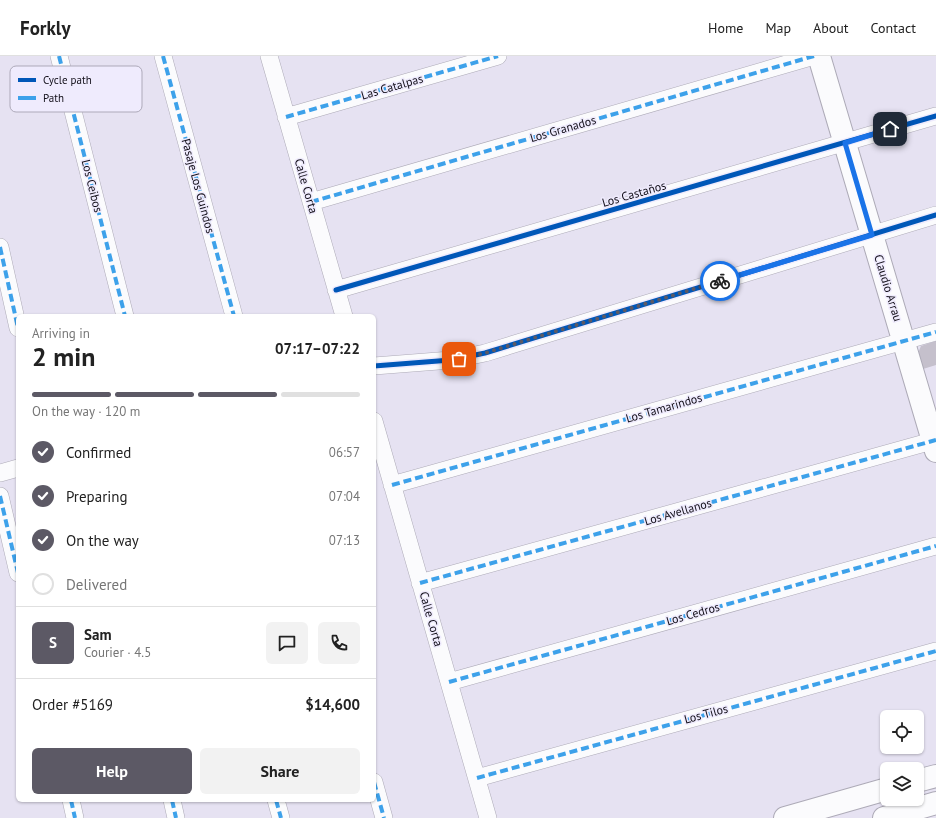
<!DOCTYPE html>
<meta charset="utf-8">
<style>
body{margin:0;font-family:"PT Sans",sans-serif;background:#f2f2f2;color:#222;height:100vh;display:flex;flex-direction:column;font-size:15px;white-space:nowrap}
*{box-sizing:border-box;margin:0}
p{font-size:13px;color:#767676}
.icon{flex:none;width:22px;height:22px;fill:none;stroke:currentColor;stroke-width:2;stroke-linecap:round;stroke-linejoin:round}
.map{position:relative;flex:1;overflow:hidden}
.side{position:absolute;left:16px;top:258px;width:360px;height:488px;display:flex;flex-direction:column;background:#fff;border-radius:6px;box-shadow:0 1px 3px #0004}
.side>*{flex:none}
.controls{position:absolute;left:880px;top:654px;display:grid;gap:8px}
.controls a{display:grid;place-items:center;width:44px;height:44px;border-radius:6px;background:#fff;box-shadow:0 1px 3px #0004;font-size:20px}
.pin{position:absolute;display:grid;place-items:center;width:34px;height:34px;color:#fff;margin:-17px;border-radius:8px;box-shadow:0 2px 6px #0006}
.courier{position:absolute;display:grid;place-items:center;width:40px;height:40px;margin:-20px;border:3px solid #1a73e8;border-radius:50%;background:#fff;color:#222;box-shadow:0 1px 5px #0007}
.head em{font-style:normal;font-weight:700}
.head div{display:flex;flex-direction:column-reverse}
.head{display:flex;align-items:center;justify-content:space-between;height:68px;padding:0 16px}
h1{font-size:26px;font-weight:700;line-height:30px}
.bar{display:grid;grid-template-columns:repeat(4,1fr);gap:6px 4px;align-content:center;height:48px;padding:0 16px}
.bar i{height:5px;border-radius:3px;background:#e0e0e0}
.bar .current{background:#5c5965}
.bar p{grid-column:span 4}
.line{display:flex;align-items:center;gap:10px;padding:0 16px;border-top:1px solid #e0e0e0}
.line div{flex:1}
.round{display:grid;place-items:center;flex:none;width:42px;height:42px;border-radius:6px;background:#f2f2f2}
ol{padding:0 16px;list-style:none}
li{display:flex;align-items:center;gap:12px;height:44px}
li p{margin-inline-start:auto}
li .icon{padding:4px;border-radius:50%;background:#5c5965;color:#fff;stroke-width:4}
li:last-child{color:#767676}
li i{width:22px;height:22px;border:2px solid #e0e0e0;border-radius:50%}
.cta{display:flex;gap:8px;margin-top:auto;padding:8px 16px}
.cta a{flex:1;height:46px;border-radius:6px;background:#5c5965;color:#fff;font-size:16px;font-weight:700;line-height:46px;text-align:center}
.cta a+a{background:#f2f2f2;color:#222}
header{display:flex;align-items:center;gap:24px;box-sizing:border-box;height:56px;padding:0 20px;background:#fff;border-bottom:1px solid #e0e0e0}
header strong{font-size:19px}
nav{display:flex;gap:22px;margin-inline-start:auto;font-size:14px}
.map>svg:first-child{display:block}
.building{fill:#c5c0cc}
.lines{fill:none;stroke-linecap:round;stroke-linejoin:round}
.street-casing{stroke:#adaab7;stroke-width:18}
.secondary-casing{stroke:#adaab7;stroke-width:24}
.primary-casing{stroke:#adaab7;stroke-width:24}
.street{stroke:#fbfbfd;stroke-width:17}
.secondary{stroke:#fbfbfd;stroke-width:22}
.primary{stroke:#fbfbfd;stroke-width:22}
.quiet{stroke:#3da1ea;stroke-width:4;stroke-dasharray:8 4;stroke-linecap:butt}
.cycleway-casing{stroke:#efebfd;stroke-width:8}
.cycleway{stroke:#0057b8;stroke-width:5}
.done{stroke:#5c5965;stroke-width:4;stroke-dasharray:0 7.2}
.route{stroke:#1a73e8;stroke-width:5}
.labels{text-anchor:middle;stroke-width:3;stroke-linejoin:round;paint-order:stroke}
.street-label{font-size:12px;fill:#120f19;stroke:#efebfd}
.key{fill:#efebfd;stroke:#ada9b9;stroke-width:1}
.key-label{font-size:11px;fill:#120f19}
</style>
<header>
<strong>Forkly</strong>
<nav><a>Home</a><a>Map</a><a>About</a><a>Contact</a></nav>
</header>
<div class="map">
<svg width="936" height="762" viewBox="0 0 936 762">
<rect width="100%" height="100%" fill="#e6e2f2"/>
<path class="building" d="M936,285V309L923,313L918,297L921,290Z"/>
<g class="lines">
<g class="street-casing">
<path id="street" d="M59,0L125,260
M163,0L234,260
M269,0L344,260
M286,61L498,0
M311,146L814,0
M0,191L18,272
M336,234L936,60
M374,310L451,304L485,297L936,159
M374,365L488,762
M0,417L18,412
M392,429L936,276
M0,440L18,517
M420,527L936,384
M449,626L936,490
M477,722L936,595
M374,726L384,762
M71,744L75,762
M172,744L176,762
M276,744L281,762"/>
</g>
<g class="secondary-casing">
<path id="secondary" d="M819,0L936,395"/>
</g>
<g class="primary-casing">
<path id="primary" d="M917,725L936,720
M785,762L887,733
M884,762L936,747"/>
</g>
<use href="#street" class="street"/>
<use href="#secondary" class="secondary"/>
<use href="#primary" class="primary"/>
<path class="quiet" d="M59,0L125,260
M163,0L234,260
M286,61L498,0
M311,146L814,0
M0,191L18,272
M392,429L936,276
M0,440L18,517
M420,527L936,384
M449,626L936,490
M477,722L936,595
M374,726L384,762
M71,744L75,762
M172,744L176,762
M276,744L281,762"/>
<g class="cycleway-casing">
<path id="cycleway" d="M336,234L936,60
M374,310L451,304L485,297L936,159"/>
</g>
<use href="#cycleway" class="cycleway"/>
</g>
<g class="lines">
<path class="done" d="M459,303L485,297L720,225"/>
<path class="route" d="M720,225L872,179L845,87L890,73"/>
</g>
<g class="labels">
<g class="street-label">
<text transform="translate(392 31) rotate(-16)" y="4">Las Catalpas</text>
<text transform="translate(563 73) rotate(-16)" y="4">Los Granados</text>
<text transform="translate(92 130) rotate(76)" y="4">Los Ceibos</text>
<text transform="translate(198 130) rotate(75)" y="4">Pasaje Los Guindos</text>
<text transform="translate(306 130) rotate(74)" y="4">Calle Corta</text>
<text transform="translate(634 138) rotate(-16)" y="4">Los Castaños</text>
<text transform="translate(888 232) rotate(73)" y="4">Claudio Arrau</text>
<text transform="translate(664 352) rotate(-16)" y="4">Los Tamarindos</text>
<text transform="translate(678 456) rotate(-16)" y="4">Los Avellanos</text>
<text transform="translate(693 558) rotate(-16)" y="4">Los Cedros</text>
<text transform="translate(431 563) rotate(74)" y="4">Calle Corta</text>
<text transform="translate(706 658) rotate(-15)" y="4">Los Tilos</text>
</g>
</g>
<rect x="10" y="10" width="132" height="46" rx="6" class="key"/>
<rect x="18" y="22" width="18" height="4" fill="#0057b8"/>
<rect x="18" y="40" width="18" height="4" fill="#3da1ea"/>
<g class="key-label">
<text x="43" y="28">Cycle path</text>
<text x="43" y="46">Path</text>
</g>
</svg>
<div class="controls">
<a><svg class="icon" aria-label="locate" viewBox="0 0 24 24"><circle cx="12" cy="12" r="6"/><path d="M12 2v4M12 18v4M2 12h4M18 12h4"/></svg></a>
<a><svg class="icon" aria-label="layers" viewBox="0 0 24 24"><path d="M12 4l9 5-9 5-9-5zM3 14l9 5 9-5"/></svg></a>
</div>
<div class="pin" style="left:459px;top:303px;background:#ea580c"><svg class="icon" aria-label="bag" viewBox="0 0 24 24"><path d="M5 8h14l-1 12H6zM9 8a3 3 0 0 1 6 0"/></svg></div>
<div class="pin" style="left:890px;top:73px;background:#1f2937"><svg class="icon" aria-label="home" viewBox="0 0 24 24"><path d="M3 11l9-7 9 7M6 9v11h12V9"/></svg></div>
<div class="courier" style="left:720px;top:225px"><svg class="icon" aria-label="bike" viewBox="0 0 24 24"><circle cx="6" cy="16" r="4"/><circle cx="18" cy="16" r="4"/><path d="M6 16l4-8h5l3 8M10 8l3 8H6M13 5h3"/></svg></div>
<section class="side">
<div class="head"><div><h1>2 min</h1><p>Arriving in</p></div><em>07:17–07:22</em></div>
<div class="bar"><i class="current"></i><i class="current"></i><i class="current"></i><i></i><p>On the way · 120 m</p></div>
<ol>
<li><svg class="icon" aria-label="check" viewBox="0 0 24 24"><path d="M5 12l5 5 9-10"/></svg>Confirmed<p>06:57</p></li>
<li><svg class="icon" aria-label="check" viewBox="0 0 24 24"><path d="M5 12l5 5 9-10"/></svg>Preparing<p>07:04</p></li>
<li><svg class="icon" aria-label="check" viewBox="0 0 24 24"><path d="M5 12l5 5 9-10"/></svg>On the way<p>07:13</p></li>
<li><i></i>Delivered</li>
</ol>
<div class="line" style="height:72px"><b class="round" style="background:#5c5965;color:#fff">S</b><div><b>Sam</b><p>Courier · 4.5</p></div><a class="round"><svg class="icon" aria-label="chat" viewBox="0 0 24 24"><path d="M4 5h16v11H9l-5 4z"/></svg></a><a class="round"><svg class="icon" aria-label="phone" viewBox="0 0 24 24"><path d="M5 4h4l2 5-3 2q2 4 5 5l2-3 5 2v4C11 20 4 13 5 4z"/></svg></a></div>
<div class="line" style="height:52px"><div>Order #5169</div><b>$14,600</b></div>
<div class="cta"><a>Help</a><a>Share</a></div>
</section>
</div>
